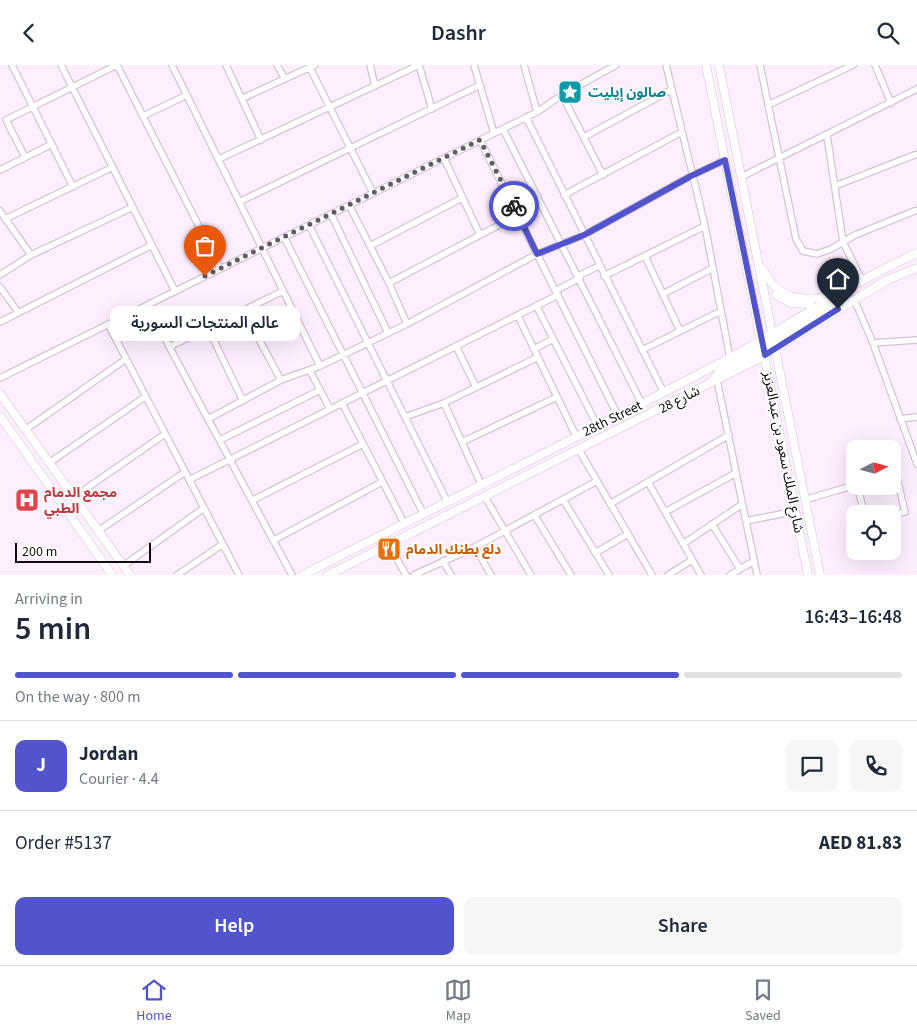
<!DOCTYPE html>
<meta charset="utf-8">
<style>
body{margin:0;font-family:"Source Sans 3","Noto Sans Arabic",sans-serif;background:#f6f6f7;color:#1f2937;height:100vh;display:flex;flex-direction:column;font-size:19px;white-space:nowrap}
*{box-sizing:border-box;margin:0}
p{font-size:16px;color:#747a83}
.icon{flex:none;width:28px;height:28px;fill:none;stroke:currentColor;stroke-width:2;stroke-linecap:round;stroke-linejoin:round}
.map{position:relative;height:510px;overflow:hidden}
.drawer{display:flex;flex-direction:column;background:#fff;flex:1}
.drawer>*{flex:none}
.needle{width:32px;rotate:84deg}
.tools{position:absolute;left:846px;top:375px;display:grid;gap:10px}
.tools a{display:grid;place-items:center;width:55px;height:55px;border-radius:10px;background:#fff;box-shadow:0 5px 20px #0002;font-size:25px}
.scale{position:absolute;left:15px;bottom:12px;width:136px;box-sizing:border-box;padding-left:5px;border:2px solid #120c12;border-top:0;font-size:14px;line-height:18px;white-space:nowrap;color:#120c12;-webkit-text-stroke:4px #fff;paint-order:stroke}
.pin{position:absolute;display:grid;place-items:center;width:42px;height:42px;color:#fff;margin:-51px -21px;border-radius:50% 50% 50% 0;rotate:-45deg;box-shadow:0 0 5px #0007}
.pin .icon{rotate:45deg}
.courier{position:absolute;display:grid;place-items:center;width:50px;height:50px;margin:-25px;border:4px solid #5154ca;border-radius:50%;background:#fff;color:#222;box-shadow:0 1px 6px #0007}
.bubble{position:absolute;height:35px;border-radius:10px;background:#fff;box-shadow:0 5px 20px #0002;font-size:16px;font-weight:600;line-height:35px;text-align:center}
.overview em{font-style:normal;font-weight:600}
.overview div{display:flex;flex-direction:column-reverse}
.overview{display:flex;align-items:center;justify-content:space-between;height:85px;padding:0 15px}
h1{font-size:32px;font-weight:600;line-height:38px}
.bar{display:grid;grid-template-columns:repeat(4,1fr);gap:8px 5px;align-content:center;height:60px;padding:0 15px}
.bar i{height:6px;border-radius:4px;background:#e0e1e3}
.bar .selected{background:#5154ca}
.bar p{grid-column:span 4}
.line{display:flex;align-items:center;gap:12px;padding:0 15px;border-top:1px solid #e0e1e3}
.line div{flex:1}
.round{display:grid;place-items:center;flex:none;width:52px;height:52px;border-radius:10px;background:#f6f6f7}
.button{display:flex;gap:10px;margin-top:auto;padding:10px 15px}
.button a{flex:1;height:58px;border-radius:10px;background:#5154ca;color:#fff;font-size:20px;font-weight:600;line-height:58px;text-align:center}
.button a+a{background:#f6f6f7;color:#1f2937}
header{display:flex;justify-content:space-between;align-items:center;height:65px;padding:0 15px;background:#fff;font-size:22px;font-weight:600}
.tabs{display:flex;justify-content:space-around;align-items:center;height:70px;border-top:1px solid #e0e1e3;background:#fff;font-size:14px;color:#747a83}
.tabs a{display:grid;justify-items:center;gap:2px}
.tabs .selected{color:#5154ca}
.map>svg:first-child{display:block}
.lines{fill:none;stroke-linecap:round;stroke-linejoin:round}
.minor-casing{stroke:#d4c3d3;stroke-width:8}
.major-casing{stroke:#d4c3d3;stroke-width:9}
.minor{stroke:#fff;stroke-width:5.5}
.major{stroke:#fff;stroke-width:8}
.done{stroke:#655b65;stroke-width:5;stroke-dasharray:0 9}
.route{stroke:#5154ca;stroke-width:6}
.labels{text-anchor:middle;stroke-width:4;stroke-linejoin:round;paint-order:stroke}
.culture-label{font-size:14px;font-weight:bold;fill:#0d838f;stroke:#fff;text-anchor:start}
.street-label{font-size:14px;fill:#120c12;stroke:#fff}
.health-label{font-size:14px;font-weight:bold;fill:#be3a42;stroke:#fff;text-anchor:start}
.food-label{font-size:14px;font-weight:bold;fill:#c56008;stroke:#fff;text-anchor:start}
</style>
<header><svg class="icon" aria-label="back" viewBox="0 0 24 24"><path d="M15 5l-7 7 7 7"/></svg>Dashr<svg class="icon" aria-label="search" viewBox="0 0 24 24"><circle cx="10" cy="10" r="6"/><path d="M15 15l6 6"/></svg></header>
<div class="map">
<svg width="917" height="510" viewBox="0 0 917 510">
<rect width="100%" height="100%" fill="#fef"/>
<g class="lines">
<g class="minor-casing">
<path id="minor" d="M12,0L73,122
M61,0L175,226
M172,0L320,301L407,259L537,189L584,170L691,111L725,95
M226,0L261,75
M277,0L285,14
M370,0L375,21
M419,0L432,44
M474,0L494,68
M524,0L537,47
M666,0L705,161L730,293
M760,0L796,174L803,186L817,189L831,184L855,170L917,145
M875,0L891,38
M310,3L373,128
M562,30L603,110
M243,33L315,0
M768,40L853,0
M143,51L187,30
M526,52L664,328
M503,64L642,339
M827,70L843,177L862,215
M584,72L671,25
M480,75L618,351
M25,92L6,55L117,0L220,203
M444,93L480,170
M219,94L419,0
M0,105L52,79
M741,112L917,24
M835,121L917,89
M564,130L680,68
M241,136L480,20
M349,140L389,218L518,150
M0,146L31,190
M331,149L388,268
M5,154L113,102
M309,160L447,436
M284,172L423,448
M370,181L462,133
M645,191L680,266
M0,210L31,190L133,142
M578,211L599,201
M604,211L705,161
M389,218L407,259
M0,222L18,247
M557,225L580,213
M663,229L713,203
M854,234L873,278L917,399
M147,240L208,354L281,315L320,301
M537,242L597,360
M243,245L281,315
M518,251L576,371
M0,257L152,180
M108,259L239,510
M208,263L243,336
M873,278L917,275
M456,281L476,322
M169,282L283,226
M534,284L553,274
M642,285L721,246
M310,306L330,344
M0,313L537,47L562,30L616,0
M717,315L757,510
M342,338L404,458
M405,352L444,338
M208,354L292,510
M900,354L917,352
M25,365L126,294
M220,375L320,325
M462,377L557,332
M579,385L652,510
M49,398L145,332
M892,414L897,413L905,447L892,449
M189,415L558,230
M648,417L701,510
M481,419L444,338L538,292
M857,421L865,449
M74,432L165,369
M485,432L531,510
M253,435L363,379
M804,435L855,420
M564,436L609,510
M610,439L729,370
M665,447L736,408
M535,451L571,510
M746,456L796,446
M712,459L740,504
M98,466L185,407
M274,475L382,417
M683,479L741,440
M389,480L406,510
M475,482L491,510
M595,488L628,469
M443,496L451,510
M123,501L204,443
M177,510L223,479
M414,510L475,482L597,416
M668,510L692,495
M730,510L754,496"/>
</g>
<g class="major-casing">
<path id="major" d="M706,0L808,510
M719,0L820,510
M763,205C780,237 800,235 831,232
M776,230L791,238L810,239
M711,318L720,306L764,283L832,239
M0,329L130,510
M0,351L112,510
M303,510C441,439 582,371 720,298C787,263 848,219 917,188
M328,510L756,295L887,215L917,203"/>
</g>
<use href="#minor" class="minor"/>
<use href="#major" class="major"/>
</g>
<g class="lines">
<path class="done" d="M205,211L480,75L514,141"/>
<path class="route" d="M514,141L537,189L584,170L691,111L725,95L765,290L838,244"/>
</g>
<defs>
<g id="sight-square" transform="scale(1.25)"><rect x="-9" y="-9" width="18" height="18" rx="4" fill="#0f9aa8" stroke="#fff"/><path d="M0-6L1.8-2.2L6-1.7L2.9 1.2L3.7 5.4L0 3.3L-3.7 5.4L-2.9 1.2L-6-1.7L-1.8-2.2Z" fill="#fff"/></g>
<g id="hospital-square" transform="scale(1.25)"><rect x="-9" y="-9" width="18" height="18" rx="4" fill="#e0444e" stroke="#fff"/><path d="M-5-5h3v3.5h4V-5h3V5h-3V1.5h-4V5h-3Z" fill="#fff"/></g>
<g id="restaurant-square" transform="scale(1.25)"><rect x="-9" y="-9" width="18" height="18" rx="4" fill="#e8710a" stroke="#fff"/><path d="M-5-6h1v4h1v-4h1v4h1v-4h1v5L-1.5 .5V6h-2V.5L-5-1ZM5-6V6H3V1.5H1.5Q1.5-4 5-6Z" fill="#fff"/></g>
</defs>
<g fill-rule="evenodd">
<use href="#sight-square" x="570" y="27"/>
<use href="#hospital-square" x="27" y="435"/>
<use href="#restaurant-square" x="389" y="484"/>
</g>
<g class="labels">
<g class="culture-label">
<text x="588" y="32">صالون إيليت</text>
</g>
<g class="street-label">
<text transform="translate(679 334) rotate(-27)" y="5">شارع 28</text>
<text transform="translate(612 353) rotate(-26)" y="5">28th Street</text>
<text transform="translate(784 387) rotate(79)" y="5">شارع الملك سعود بن عبدالعزيز</text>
</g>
<g class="health-label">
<text x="44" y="432">مجمع الدمام<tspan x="44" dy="16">الطبي</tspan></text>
</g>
<g class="food-label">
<text x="406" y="489">دلع بطنك الدمام</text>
</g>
</g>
</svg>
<div class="tools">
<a><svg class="needle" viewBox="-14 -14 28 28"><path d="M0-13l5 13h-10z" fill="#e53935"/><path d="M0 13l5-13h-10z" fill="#747a83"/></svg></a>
<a><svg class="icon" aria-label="locate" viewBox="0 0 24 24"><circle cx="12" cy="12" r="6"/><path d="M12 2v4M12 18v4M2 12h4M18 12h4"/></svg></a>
</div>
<div class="scale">200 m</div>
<div class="pin" style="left:205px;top:211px;background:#ea580c"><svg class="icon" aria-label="bag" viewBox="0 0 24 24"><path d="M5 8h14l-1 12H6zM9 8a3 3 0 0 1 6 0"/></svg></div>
<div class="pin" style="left:838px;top:244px;background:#1f2937"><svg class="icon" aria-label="home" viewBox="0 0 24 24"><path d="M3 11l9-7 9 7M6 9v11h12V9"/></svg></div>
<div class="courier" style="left:514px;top:141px"><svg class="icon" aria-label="bike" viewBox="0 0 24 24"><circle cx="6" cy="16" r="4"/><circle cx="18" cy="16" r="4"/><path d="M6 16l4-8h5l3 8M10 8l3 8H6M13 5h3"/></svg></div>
<div class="bubble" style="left:110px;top:241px;width:190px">عالم المنتجات السورية</div>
</div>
<section class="drawer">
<div class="overview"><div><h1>5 min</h1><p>Arriving in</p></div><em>16:43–16:48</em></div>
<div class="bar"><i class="selected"></i><i class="selected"></i><i class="selected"></i><i></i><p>On the way · 800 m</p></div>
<div class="line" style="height:90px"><b class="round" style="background:#5154ca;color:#fff">J</b><div><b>Jordan</b><p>Courier · 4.4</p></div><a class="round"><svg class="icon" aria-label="chat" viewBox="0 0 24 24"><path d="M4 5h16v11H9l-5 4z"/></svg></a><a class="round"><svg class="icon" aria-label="phone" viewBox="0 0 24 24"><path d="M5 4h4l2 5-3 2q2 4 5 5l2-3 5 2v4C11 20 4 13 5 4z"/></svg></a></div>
<div class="line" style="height:65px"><div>Order #5137</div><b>AED 81.83</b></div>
<div class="button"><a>Help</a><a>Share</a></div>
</section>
<nav class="tabs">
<a class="selected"><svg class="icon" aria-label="home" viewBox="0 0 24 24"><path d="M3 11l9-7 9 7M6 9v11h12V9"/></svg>Home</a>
<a><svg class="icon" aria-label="map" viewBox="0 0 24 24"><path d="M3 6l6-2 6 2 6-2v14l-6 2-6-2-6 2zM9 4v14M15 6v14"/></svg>Map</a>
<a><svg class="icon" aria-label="saved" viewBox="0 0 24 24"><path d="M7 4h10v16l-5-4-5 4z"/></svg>Saved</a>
</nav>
